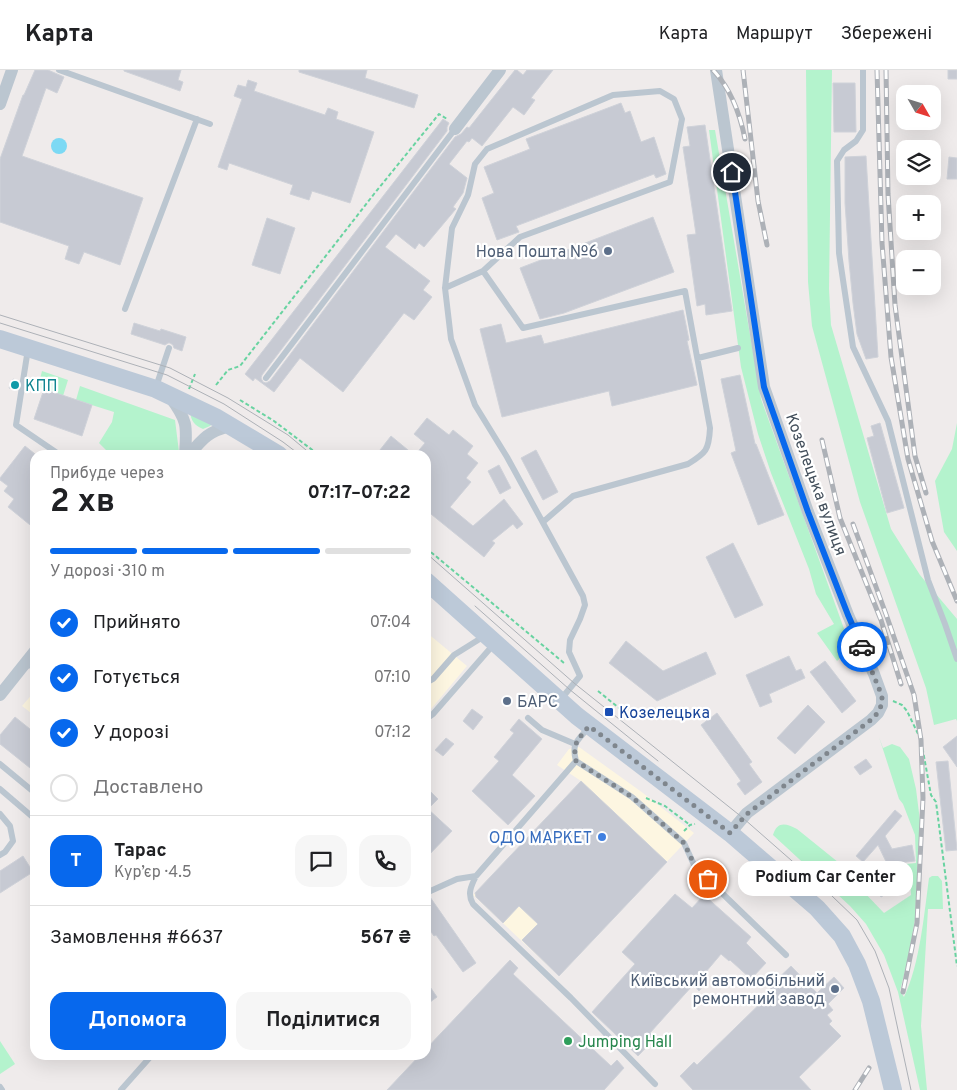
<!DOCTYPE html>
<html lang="uk">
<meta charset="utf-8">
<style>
body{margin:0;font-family:Overpass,sans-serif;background:#f6f6f6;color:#202124;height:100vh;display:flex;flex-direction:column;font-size:19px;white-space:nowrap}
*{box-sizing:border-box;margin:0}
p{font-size:16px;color:#757577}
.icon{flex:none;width:28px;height:28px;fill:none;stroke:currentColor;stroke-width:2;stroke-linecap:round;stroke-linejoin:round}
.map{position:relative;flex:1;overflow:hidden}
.panel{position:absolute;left:30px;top:380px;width:401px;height:610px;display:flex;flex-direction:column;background:#fff;border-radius:15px;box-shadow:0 5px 20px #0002}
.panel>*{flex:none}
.needle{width:32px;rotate:129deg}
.controls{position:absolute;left:896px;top:15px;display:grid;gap:10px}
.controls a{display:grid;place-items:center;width:45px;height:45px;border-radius:10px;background:#fff;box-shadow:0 5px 20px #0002;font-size:25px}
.pin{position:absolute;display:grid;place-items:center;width:42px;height:42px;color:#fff;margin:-21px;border:2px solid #fff;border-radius:50%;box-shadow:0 1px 5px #0007}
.courier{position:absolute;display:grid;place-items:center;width:50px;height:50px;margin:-25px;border:4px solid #0768ed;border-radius:50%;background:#fff;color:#222;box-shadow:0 1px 6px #0007}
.bubble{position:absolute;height:35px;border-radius:15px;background:#fff;box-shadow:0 5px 20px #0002;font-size:16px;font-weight:700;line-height:35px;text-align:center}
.overview em{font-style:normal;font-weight:700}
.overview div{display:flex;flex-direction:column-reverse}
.overview{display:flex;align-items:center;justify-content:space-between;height:85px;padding:0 20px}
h1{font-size:32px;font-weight:700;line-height:38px}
.bar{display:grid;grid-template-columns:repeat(4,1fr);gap:8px 5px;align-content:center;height:60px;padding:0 20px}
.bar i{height:6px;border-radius:4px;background:#e0e0e0}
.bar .active{background:#0768ed}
.bar p{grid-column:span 4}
.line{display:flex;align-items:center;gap:12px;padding:0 20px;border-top:1px solid #e0e0e0}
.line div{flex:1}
.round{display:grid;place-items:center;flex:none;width:52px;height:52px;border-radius:15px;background:#f6f6f6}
ol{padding:0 20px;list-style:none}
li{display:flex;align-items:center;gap:15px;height:55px}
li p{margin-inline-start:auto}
li .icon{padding:5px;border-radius:50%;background:#0768ed;color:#fff;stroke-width:4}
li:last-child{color:#757577}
li i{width:28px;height:28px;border:2px solid #e0e0e0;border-radius:50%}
.primary-button{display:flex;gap:10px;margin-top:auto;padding:10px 20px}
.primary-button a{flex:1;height:58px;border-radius:15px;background:#0768ed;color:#fff;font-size:20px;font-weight:700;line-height:58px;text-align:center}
.primary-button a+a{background:#f6f6f6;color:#202124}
header{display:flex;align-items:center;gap:30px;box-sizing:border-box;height:70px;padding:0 25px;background:#fff;border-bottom:1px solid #e0e0e0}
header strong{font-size:24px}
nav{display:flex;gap:28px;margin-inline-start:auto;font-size:18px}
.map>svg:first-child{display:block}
.commercial{fill:#fdf6e1}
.green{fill:#b4f3cd}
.water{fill:#7cd9f4}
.building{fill:#c7cad3;stroke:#cfd2d9}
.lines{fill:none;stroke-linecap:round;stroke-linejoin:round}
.path{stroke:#69d3a1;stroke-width:2;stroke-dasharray:4 2.5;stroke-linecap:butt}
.service{stroke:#bbc6d0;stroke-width:6}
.minor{stroke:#bbc6d0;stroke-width:12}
.secondary{stroke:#bcc9d8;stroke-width:18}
.tram{stroke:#adb1b7;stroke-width:1}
.rail-casing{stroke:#adb1b7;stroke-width:5}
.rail{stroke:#fff;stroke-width:3;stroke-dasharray:9;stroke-linecap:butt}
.done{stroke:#7f868d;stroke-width:5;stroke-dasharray:0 9}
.route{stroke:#0768ed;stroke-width:6}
.service-dot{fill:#5c6f8a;stroke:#fff;stroke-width:2}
.culture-dot{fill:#0f9aa8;stroke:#fff;stroke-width:2}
.transit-dot{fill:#1a4fb4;stroke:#fff;stroke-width:2}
.shop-dot{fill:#3f7fe0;stroke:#fff;stroke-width:2}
.leisure-dot{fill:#2e9e5b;stroke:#fff;stroke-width:2}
.labels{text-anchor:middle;stroke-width:4.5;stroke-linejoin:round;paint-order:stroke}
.service-label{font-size:16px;fill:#4e5e75;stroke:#fff;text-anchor:end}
.culture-label{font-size:16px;fill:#0d838f;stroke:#fff;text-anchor:start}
.street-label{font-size:16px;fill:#434f5b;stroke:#fff}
.transit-label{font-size:16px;fill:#164399;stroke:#fff;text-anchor:start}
.shop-label{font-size:16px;fill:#366cbe;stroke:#fff;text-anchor:end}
.leisure-label{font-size:16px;fill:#27864d;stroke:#fff;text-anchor:start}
</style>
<header>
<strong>Карта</strong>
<nav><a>Карта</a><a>Маршрут</a><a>Збережені</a></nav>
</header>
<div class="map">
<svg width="957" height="1020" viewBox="0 0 957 1020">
<rect width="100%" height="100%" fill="#efebeb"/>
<path class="commercial" d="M426,562L467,596L426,645Z
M35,621V646L22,636Z
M579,677L643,723L694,763L559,906L473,825L581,711L557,695L569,679Z"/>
<path class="green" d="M806,0H832L829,219L831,255L891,459L920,505L957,549V651L956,649L934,655L926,618L860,432L812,256L808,212Z
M709,60H715L761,329L851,578L837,591L817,563L834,554L816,524L809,499L771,403L758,364L741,297Z
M42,301L68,310L63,326L38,317Z
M80,316L175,350L179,382L176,385H111L99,373L112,352L114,342L76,330Z
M190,341L214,352L210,356L203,359C194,355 191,351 190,341Z
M957,353V481L944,462L935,411L952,379Z
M879,667L883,678L892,674L900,677L909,689L916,719L920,751L915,849L909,884L900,921L904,927C920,894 924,845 929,808L932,806H938L942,811L943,839H928L921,956L927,1020H920L898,922L884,885L866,854L850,836L773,765C777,751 786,753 797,759L854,805L849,809L860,818L884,843L911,825L910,811L906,794L916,793L915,765L903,734L899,729Z
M0,971L15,994L0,1004Z"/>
<path class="water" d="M51 76a8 8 0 1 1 16 0a8 8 0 1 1-16 0Z"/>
<path class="building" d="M35,0H48L64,7L57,23L46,18L22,86L143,128L120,195L84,182L79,194L65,189L69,176L0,152V89L23,25H24Z
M124,0H181L178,10L183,12L180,21L124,1Z
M299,0H367L365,8L418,25L414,38L299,2Z
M515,0H517L523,5L527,0H553L531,28L535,30L524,45L513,37L482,76L472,68L469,72L467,71L449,94L467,108L463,123L453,137L456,139L455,140L424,177L419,173L415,179L396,164L385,177L430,211L423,220L432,227L414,250L404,243L343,322L300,288L274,322L255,308L253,311L245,304L443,49L449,53L447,57V61L262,305L261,308L263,312L266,313L270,311L455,67L461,64L467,57L469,58Z
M948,0H957V9H948Z
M248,10L257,13L254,21L325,45L328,38L338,42L336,49L374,62L350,133L312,121L309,130L290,124L293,115L229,93L227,100L218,97L242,29L234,26L238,15L246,17Z
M833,13H855L856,62H834Z
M621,33L625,43L630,41L641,72L654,67L666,104L656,108L654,104L516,156L519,162L497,170L482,128L494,123L484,97L530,79L526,69Z
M705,55L732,241L706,245L705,234L697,236L687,165L696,164L683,77L690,76L687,57Z
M866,86L878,287L866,289L857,264L853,233L849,191L845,133V87Z
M949,87L957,88V109H947Z
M653,147L674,202L564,243L540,249L520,198Z
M267,148L295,158L280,204L252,195Z
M683,240L689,270L687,271L697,315L612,336L609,321L502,347L480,259L501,254L506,273L541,265L544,274Z
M134,253L160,261L161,259L186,267L182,281L174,278L173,275L170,273H168L165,275L131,264Z
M740,305L755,374H756L784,445L758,455L731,383L736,381L721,309Z
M13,309L18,311L16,320L9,318Z
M44,319L92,335L82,366L34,349Z
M427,348L449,365L453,360L473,376L467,384L478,393L466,408L471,412L450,437L473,456L504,429L523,454L517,459L513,454L492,471L495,473L484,487L426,440V385H415L425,373L414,364Z
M880,353L904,438L887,443L867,368L874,366L871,356Z
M391,366L414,385H376Z
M25,376L35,384V459L8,437L14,429L4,421L8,416L0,410V408Z
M536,380L558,422L543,430L521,388Z
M499,395L511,418L500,424L488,401Z
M733,473L763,535L735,548L706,487Z
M626,571L663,601L706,582L716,604L657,631L609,593Z
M789,586L796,601L801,599L805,608L769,624L772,632L760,637L746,605Z
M825,591L856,631L842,643L810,602Z
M808,635L825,652L795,684L777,668Z
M472,639L483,647L473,660L463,651Z
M717,643L752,692L749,694L762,712L745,725L737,714L741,711L701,655Z
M15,647L35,663V702L0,674V665Z
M519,649L542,669L512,705L535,726L508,755L472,721L499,691L494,687L514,663L510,660Z
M957,666V697L943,677Z
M446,668L454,674L443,686L435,680Z
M866,689L872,697L860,705L854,697Z
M948,691L957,780L946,781L936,692Z
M581,711L667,792L559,906L522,870L538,854L519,836L503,853L476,827L475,823Z
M426,717L438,729L428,739L452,761L426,788Z
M895,740L902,746L885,766L892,779L912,775L915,791L898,793L902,799L892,804L878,775L863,792L856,786Z
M23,786L33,802L0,823V801Z
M878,803L889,822L881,827L871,808Z
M675,824L692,838L704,825L751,867L746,873L766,893L751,909L730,890L729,891L721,884L700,909L705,914L699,921L693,915L650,963L655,968L638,986L592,942L635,894L622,882Z
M430,827L476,893L463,902L436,865L434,866L426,855V828Z
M510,890L518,898L513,904L611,996L617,990L624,998L604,1020H387L420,985H426V979Z
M791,896L817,923L834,907L844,918L828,934L833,940L827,945L832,951L829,954L841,966L799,1007L811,1020H693L680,1006L694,992L697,995L773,921L769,917Z
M426,911L437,927L426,935Z"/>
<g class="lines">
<path class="path" d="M216,315L228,300L240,296L374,124L439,44L447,49
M189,319L195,304
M240,330L274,351L319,385
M426,478L564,593
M598,621L624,642
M893,631L902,635L907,641L921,670L931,725L936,732L957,896
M646,728L665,736L690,755
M684,761L690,755L695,754"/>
<path class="service" d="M59,0L210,54
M863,0V60L856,71L844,80L837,91L839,183L853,277L888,351L928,510L945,554L957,589
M483,201L523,258L685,221L710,358C709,380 706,383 688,394L573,426L543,452
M445,218L483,201L520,167L670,112L682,49L674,29L660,21L613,25L487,79L475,94L468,125L452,158L445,218L451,269L475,335L507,387L583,526L585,535L580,549L570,570L569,582L580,606L561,629
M125,239L197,49
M28,279L16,355L60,385
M698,288L738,278
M266,308L455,59
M156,317L169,278
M25,595L35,596
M426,613L433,609L454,585L486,565
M528,648L542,660L575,674
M426,649L433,644L494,574
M589,657C578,671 571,672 576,691L632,727L684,773L695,797L786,885
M576,691L476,806C471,816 467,824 473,834L571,928L655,1014
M0,694L35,723
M0,719L35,749
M0,744L10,756L13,771L5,782L0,785
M426,823L457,809L476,806
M0,1017L2,1020
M121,1020L152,985"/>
<path class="minor" d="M716,0L764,317L808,442L848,545L874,604L882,626V635L878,643L871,650L747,743L730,763
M0,34L12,0
M455,59L500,0
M170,327C188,351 187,356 185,385
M189,385C203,368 209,361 231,356
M0,625L35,581"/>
<path class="secondary" d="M0,269L156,319L217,348L279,385
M426,511L577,646L730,763L817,838L842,866L857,894L871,931L893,1020"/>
<path class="tram" d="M0,245L170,298L228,328L288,365L312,385
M0,253L167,305L224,334L283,372L300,385
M426,483L574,613L743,748L832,826L857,850L875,881L889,918L911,1020
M475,536L569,619L658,691"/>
<g class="rail-casing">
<path id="rail" d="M713,0C731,19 740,44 745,69
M743,0L758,131L767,175
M877,0L882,173L891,287L908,389L932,471L957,531
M886,0L888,124L895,235L915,386L926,423
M822,370L840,448L881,550L901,614
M853,454L887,547L914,625L921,670L923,728L917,853L903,922
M855,1020L869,998"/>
</g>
<use href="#rail" class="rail"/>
</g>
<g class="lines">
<path class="done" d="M708,809L695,796L684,773L632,727L576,691C572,672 579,669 589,656L730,763L747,744L871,650C879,642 882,638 882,626L862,577"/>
<path class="route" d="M732,102L764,317L808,442L848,545L862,577"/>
</g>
<g class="service-dot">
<circle cx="608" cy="181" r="5"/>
<circle cx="507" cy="631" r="5"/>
<circle cx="835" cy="919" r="5"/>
</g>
<circle class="culture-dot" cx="15" cy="315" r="5"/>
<rect class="transit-dot" x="604" y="637" width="10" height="10" rx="2.5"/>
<circle class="shop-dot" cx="602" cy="767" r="5"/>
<circle class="leisure-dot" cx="568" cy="971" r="5"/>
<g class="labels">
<g class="service-label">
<text x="598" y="187">Нова Пошта №6</text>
<text x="517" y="637" text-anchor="start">БАРС</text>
<text x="825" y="916">Київський автомобільний<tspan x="825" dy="18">ремонтний завод</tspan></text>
</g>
<g class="culture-label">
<text x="25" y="321">КПП</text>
</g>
<g class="street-label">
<text transform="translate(817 414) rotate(70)" y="6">Козелецька вулиця</text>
</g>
<g class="transit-label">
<text x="619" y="648">Козелецька</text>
</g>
<g class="shop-label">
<text x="592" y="773">ОДО МАРКЕТ</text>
</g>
<g class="leisure-label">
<text x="578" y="977">Jumping Hall</text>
</g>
</g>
</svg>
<div class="controls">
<a><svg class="needle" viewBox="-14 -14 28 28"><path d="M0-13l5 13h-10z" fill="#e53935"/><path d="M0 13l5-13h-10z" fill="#757577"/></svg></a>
<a><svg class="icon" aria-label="layers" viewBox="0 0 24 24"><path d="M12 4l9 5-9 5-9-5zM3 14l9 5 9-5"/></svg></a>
<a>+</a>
<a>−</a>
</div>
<div class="pin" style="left:708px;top:809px;background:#ea580c"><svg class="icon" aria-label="bag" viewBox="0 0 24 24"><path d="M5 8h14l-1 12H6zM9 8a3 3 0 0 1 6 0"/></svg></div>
<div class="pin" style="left:732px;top:102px;background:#1f2937"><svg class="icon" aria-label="home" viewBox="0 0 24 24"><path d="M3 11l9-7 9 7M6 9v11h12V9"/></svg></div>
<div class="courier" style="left:862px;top:577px"><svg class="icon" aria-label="car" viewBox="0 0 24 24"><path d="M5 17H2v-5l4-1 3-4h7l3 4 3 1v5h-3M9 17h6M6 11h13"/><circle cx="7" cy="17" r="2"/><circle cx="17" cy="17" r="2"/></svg></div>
<div class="bubble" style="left:738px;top:791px;width:175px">Podium Car Center</div>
<section class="panel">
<div class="overview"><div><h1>2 хв</h1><p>Прибуде через</p></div><em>07:17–07:22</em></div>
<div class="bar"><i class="active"></i><i class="active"></i><i class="active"></i><i></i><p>У дорозі · 310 m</p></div>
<ol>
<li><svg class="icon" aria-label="check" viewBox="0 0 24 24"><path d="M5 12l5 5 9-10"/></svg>Прийнято<p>07:04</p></li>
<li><svg class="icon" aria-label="check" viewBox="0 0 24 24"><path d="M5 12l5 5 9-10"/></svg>Готується<p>07:10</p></li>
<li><svg class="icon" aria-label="check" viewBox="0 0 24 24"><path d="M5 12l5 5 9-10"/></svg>У дорозі<p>07:12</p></li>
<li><i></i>Доставлено</li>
</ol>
<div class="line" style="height:90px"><b class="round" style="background:#0768ed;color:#fff">Т</b><div><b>Тарас</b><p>Кур’єр · 4.5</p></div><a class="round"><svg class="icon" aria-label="chat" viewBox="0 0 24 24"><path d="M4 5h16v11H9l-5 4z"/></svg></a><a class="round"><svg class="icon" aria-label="phone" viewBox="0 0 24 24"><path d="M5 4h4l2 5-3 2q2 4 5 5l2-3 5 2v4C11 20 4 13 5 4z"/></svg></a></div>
<div class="line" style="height:65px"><div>Замовлення #6637</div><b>567 ₴</b></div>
<div class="primary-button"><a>Допомога</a><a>Поділитися</a></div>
</section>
</div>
